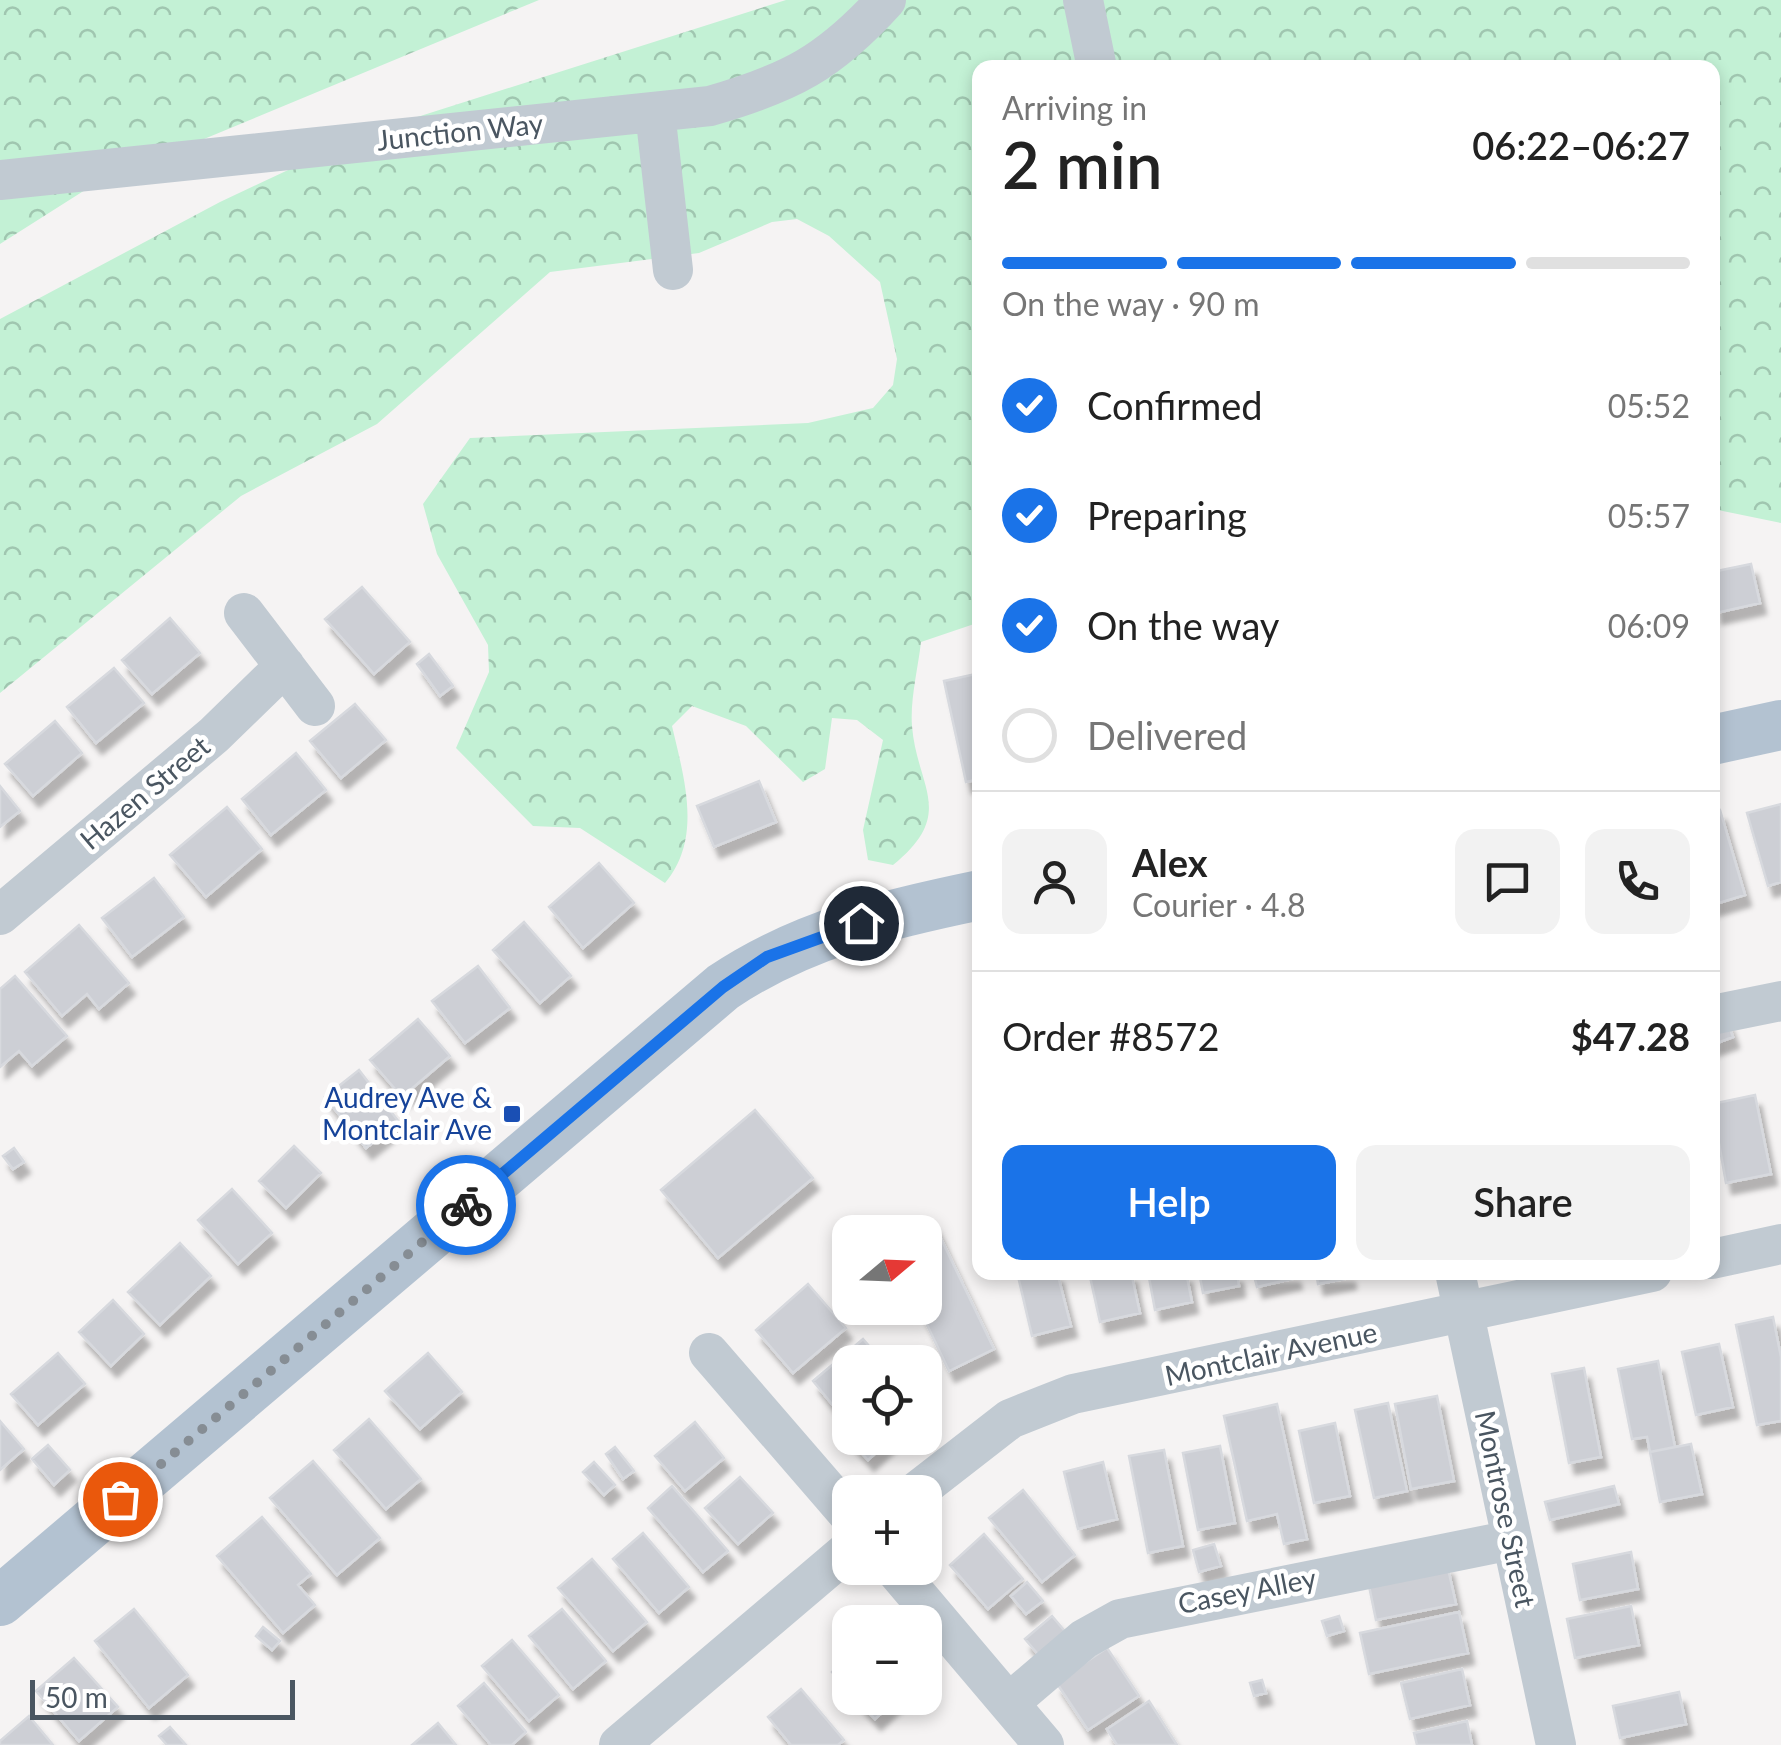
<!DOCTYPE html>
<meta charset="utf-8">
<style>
body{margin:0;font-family:Lato,sans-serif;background:#f2f2f2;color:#222;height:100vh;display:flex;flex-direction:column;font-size:38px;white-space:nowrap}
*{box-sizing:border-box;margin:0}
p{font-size:32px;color:#767676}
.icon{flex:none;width:55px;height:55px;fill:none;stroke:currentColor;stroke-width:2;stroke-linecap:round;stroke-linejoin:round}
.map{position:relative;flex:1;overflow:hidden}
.panel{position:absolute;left:972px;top:60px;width:748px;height:1220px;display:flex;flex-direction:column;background:#fff;border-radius:20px;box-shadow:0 5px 15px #0003}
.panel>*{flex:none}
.needle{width:65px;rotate:71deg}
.fabs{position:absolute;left:832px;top:1215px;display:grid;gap:20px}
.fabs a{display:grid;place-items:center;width:110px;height:110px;border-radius:20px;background:#fff;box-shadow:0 5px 15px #0003;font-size:50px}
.scale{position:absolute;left:30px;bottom:25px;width:265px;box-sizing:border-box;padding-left:10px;border:5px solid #4a5661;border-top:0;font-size:28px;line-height:35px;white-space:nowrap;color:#4a5661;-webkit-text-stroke:8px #fff;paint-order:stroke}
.pin{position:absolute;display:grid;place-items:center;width:85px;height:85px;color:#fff;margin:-42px;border:5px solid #fff;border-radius:50%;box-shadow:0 2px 10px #0007}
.courier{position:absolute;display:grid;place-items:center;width:100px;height:100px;margin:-50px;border:8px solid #1a73e8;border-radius:50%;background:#fff;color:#222;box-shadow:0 2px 12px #0007}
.headline em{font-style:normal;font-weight:600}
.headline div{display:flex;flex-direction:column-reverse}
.headline{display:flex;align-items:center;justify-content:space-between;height:170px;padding:0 30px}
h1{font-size:65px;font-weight:600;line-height:75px}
.bar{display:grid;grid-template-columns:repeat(4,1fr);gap:15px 10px;align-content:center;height:120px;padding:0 30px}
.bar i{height:12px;border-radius:8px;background:#e0e0e0}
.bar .current{background:#1a73e8}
.bar p{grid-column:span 4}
.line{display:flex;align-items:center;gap:25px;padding:0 30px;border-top:2px solid #e0e0e0}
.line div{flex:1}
.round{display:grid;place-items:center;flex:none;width:105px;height:105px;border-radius:20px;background:#f2f2f2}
ol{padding:0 30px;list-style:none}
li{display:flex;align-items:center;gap:30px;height:110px}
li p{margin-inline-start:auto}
li .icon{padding:10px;border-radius:50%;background:#1a73e8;color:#fff;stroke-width:4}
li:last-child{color:#767676}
li i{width:55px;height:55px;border:5px solid #e0e0e0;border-radius:50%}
.cta{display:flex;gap:20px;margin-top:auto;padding:20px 30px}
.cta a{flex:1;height:115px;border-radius:20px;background:#1a73e8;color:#fff;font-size:40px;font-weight:600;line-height:115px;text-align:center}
.cta a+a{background:#f2f2f2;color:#222}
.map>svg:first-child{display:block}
.forest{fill:url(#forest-crowns)}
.building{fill:#cdcfd5;stroke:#d7d9de;stroke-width:2.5;filter:url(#shadow)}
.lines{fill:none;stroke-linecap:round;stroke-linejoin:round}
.minor{stroke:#c1cad2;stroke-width:40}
.major{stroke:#b3c2d1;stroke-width:50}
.done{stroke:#868d94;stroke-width:10;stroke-dasharray:0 18}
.route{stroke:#1a73e8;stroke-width:12}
.transit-dot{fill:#1a4fb4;stroke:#fff;stroke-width:4}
.labels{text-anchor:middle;stroke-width:9;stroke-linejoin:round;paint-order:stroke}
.street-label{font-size:28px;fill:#4a5661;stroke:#fff}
.transit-label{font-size:28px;fill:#164399;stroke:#fff;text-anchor:end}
</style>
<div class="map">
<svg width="1781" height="1745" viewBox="0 0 1781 1745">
<defs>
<pattern id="forest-crowns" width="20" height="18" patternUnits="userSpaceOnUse" patternTransform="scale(2.5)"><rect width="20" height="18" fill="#c3f1d5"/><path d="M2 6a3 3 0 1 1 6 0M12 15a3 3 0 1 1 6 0" fill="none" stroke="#a0c6b0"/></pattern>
<filter id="shadow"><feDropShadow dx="6" dy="11" stdDeviation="2.5" flood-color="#0004"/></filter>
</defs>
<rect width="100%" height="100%" fill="#f5f3f3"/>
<path class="forest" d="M0,0H539L93,185L0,244Z
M786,0H1781V523L1713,509L1712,68H980V622L921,642C918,668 910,700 912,726C917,788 957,813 893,865L868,860L863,830L883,740L857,720L832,718L825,769L803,782L746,726L692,706L672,726C684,778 703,838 665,883L580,828L533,826L456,748L489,672L488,645L437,554L423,504L470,438L808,423L873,408L893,385L897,359L880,282L829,236L797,219L772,222L699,253L550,272L377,424L241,496L0,693V319L220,202L367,133Z"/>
<path class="building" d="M1751,564L1760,603L1716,613L1712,572Z
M362,587L410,642L374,674L325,619Z
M170,618L200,653L152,694L122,660Z
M429,654L453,686L440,696L417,664Z
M114,668L144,703L96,743L67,707Z
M980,673V779L966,782L944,681Z
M355,704L386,740L341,778L310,741Z
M55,721L82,753L33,796L5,764Z
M296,753L326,790L271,835L242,799Z
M759,781L776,822L714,847L697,806Z
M0,786L20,811L0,827Z
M1781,804V882L1768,886L1747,813Z
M227,807L262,849L206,897L170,855Z
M1720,810L1745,895L1712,905V812Z
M599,863L634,903L583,948L549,907Z
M154,878L184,917L132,957L102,918Z
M524,922L571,976L540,1003L493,950Z
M79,925L129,983L99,1009L87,994L62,1016L25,972Z
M478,966L510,1008L465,1043L432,1001Z
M15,976L67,1036L32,1066L19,1051L0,1067V989Z
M418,1019L450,1056L402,1097L370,1060Z
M1727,1020L1733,1037L1712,1045V1026Z
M359,1070L399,1122L366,1148L325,1097Z
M1755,1095L1771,1174L1726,1183L1712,1104Z
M755,1110L813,1178L718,1258L661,1190Z
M294,1146L321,1173L286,1208L259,1181Z
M14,1148L24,1162L13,1169L3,1156Z
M232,1189L272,1233L238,1264L198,1220Z
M933,1222L994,1349L949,1371L919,1308H925V1232H912Z
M180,1243L211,1276L160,1325L128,1292Z
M1031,1272H1057L1071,1326L1032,1336L1018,1276Z
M1089,1272H1131L1140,1313L1100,1322Z
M1148,1272H1186L1192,1302L1155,1310Z
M1199,1272H1237L1239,1286L1203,1293Z
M1253,1272H1294L1296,1278L1257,1287Z
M1316,1272H1349L1350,1278L1318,1284Z
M846,1276L850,1281V1307L834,1286Z
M808,1284L846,1328L793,1373L756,1330Z
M113,1300L144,1334L111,1366L79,1332Z
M1773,1317L1781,1357V1421L1757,1425L1736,1325Z
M863,1339L883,1362H850V1397L836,1409L813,1381Z
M1719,1344L1733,1407L1696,1415L1682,1352Z
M58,1353L85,1384L38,1425L11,1394Z
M428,1353L462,1392L420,1429L385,1391Z
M1658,1361L1675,1447L1650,1452L1647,1437L1632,1439L1618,1369Z
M1584,1368L1601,1457L1569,1463L1552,1374Z
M1437,1396L1454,1481L1411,1489L1395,1404Z
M1388,1403L1407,1491L1374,1498L1355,1410Z
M1277,1404L1307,1539L1284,1544L1277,1514L1247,1521L1224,1416Z
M369,1419L421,1479L386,1509L334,1450Z
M850,1419V1438H892L868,1460L840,1429Z
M0,1421L24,1449L0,1470Z
M695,1422L724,1458L685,1491L655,1456Z
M1335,1423L1350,1496L1314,1503L1299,1431Z
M1691,1444L1702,1494L1660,1502L1650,1452Z
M48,1445L70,1470L54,1485L32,1459Z
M1220,1446L1235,1523L1198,1530L1183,1453Z
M615,1447L634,1471L623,1479L606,1454Z
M1164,1450L1183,1546L1148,1553L1129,1456Z
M313,1461L380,1538L337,1575L270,1498Z
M594,1462L615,1485L604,1495L583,1472Z
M1103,1462L1117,1519L1078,1529L1064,1472Z
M740,1477L773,1513L738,1544L705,1508Z
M672,1486L728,1551L703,1572L648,1508Z
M1614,1486L1619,1504L1550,1520L1545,1502Z
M1023,1490L1075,1555L1042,1582L989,1518Z
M262,1517L311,1574L298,1585L315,1605L283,1633L217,1556Z
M643,1533L689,1587L659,1613L613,1559Z
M984,1534L1023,1579L988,1609L950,1565Z
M1214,1544L1221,1566L1199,1572L1193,1550Z
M1631,1552L1638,1589L1580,1600L1573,1564Z
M592,1559L647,1622L613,1651L558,1588Z
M1447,1564L1456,1604L1376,1620L1368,1581Z
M1027,1582L1043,1601L1026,1614L1011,1596Z
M1631,1606L1639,1645L1575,1658L1567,1619Z
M134,1609L188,1675L149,1708L95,1641Z
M562,1609L606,1661L573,1689L529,1636Z
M1459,1612L1468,1653L1369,1674L1360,1633Z
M1052,1616L1069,1636L1042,1659L1025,1639Z
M1339,1616L1344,1631L1327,1636L1322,1621Z
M263,1627L280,1641L272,1650L256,1636Z
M512,1640L559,1695L529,1721L482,1666Z
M1107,1648L1139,1696L1088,1730L1056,1682Z
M850,1655V1692L832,1672Z
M74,1658L118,1707L79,1741L36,1691Z
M1462,1669L1470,1705L1410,1719L1401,1683Z
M1262,1680L1266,1693L1254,1696L1250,1683Z
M484,1683L526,1732L512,1745H491L458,1706Z
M801,1689L844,1740L838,1745H791L768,1717Z
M1679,1692L1686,1724L1620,1738L1613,1706Z
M855,1698H898L875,1719Z
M1149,1701L1177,1745H1117L1107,1729Z
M29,1716L53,1745H0V1741Z
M1467,1721L1472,1745H1417L1414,1733Z
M438,1723L456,1745H412Z
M170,1727L186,1745H167L159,1736Z"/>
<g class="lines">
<path class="minor" d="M1083,0L1097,68
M655,112L673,270
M0,180L710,106C790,83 829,63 886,0
M244,613L315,706
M0,915L214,735L285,666
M1712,1015L1781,1001
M1712,1259L1781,1244
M1455,1272L1556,1745
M709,1353L850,1516
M916,1492L1010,1419L1073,1394L1652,1272
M894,1568L1044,1745
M1010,1702L1084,1639L1120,1619L1512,1540
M619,1745L850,1549"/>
<path class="major" d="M1712,740L1781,725
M0,1601L723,987C802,934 888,914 980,895"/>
</g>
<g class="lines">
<path class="done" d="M120,1499L466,1205"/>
<path class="route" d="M466,1205L723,987L767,957L861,923"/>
</g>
<rect class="transit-dot" x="502" y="1104" width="20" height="20" rx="5"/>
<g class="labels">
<g class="street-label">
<text transform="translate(460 132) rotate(-6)" y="10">Junction Way</text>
<text transform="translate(145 793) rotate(-40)" y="10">Hazen Street</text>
<text transform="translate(1271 1354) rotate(-12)" y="10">Montclair Avenue</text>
<text transform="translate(1505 1509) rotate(78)" y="10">Montrose Street</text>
<text transform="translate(1247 1591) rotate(-11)" y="10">Casey Alley</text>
</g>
<g class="transit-label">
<text x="492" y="1108">Audrey Ave &amp;<tspan x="492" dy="32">Montclair Ave</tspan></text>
</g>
</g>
</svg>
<div class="fabs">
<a><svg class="needle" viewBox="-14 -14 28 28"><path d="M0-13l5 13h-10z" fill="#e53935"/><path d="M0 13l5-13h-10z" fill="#767676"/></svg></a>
<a><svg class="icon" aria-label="locate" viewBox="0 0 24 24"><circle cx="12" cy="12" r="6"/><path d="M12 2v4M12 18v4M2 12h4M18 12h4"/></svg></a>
<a>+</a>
<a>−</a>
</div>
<div class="scale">50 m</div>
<div class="pin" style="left:120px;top:1499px;background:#ea580c"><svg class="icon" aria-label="bag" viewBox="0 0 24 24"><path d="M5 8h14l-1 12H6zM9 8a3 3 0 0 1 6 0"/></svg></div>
<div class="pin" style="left:861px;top:923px;background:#1f2937"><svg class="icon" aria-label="home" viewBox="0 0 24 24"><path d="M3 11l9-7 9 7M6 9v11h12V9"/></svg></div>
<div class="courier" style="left:466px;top:1205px"><svg class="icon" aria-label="bike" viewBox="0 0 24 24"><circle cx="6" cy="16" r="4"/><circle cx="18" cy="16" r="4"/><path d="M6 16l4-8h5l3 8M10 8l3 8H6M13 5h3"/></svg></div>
<section class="panel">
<div class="headline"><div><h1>2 min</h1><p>Arriving in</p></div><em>06:22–06:27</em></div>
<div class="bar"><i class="current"></i><i class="current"></i><i class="current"></i><i></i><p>On the way · 90 m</p></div>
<ol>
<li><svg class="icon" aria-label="check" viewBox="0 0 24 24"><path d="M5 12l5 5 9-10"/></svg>Confirmed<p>05:52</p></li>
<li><svg class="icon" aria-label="check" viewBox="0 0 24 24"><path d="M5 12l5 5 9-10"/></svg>Preparing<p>05:57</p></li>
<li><svg class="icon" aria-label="check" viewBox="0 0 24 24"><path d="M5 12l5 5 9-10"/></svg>On the way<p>06:09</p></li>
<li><i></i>Delivered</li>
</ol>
<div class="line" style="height:180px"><a class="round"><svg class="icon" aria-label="person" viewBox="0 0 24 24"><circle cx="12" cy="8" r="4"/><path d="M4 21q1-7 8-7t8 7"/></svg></a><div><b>Alex</b><p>Courier · 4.8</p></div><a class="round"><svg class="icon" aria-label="chat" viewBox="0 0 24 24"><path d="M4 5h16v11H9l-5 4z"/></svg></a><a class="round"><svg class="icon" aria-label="phone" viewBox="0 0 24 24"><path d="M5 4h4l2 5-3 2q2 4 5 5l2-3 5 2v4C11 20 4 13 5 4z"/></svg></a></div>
<div class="line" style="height:130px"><div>Order #8572</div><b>$47.28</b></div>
<div class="cta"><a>Help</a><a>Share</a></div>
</section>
</div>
